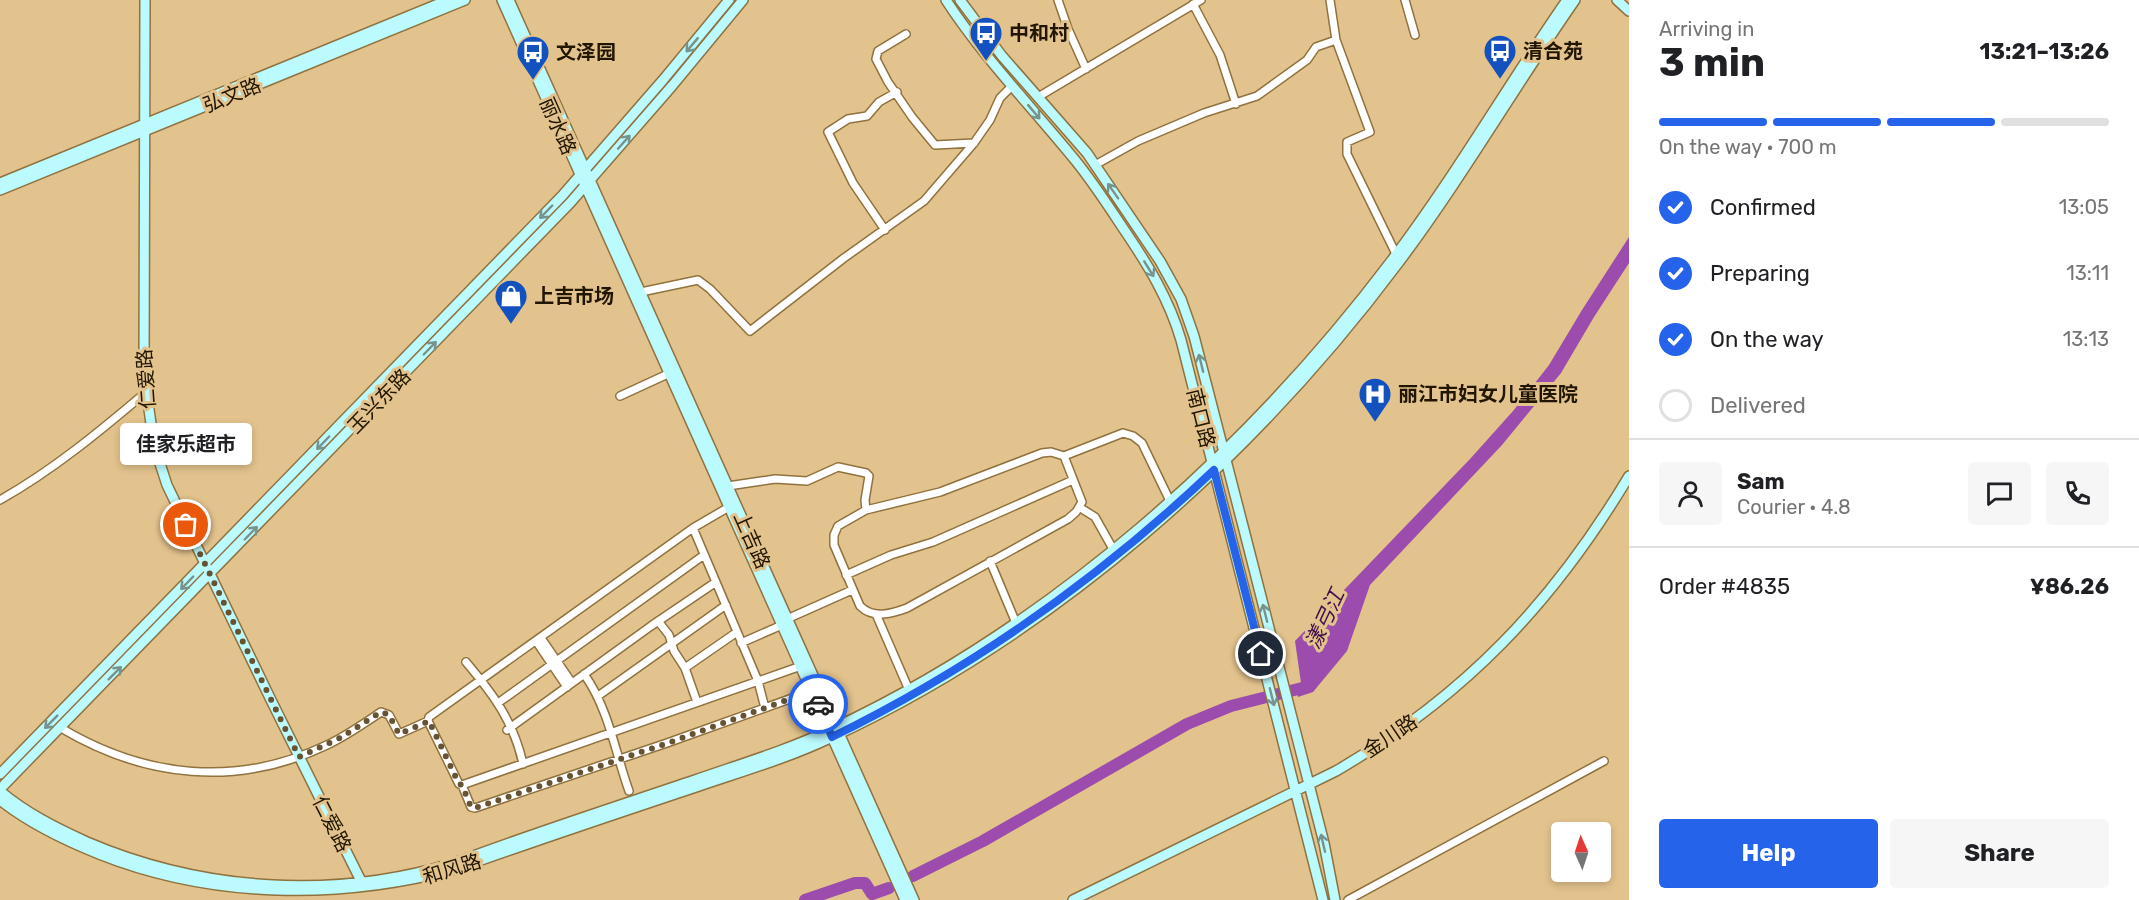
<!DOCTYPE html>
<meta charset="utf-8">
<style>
body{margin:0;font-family:Rubik,"Noto Sans SC",sans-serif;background:#f6f6f6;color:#202124;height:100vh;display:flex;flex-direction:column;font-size:22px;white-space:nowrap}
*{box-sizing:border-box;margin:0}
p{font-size:20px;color:#757577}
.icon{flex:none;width:33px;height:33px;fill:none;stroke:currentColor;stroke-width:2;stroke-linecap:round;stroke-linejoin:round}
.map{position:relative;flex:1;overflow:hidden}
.drawer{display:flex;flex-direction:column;background:#fff;width:510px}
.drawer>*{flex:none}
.needle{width:39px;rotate:357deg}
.tools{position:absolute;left:1551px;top:822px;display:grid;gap:12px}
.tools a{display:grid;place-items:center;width:60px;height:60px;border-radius:6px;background:#fff;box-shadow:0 3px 9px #0003;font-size:30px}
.pin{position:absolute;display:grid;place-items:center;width:51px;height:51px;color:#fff;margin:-26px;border:3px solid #fff;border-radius:50%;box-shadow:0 2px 6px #0007}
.courier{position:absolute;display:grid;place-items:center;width:60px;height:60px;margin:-30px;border:4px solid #2563eb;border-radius:50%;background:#fff;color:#222;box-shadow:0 2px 8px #0007}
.bubble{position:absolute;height:42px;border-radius:6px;background:#fff;box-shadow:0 3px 9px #0003;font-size:20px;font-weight:700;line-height:42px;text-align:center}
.head em{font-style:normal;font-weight:700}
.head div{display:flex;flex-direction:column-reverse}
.head{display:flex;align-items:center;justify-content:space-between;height:102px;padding:0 30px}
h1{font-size:39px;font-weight:700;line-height:45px}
.bar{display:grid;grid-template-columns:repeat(4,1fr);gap:9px 6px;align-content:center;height:72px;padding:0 30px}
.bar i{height:8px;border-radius:4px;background:#e0e0e0}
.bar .on{background:#2563eb}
.bar p{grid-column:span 4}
.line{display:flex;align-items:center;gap:15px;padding:0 30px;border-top:2px solid #e0e0e0}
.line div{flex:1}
.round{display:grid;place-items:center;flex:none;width:63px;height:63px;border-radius:6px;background:#f6f6f6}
ol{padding:0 30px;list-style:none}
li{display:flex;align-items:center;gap:18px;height:66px}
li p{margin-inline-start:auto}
li .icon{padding:6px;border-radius:50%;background:#2563eb;color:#fff;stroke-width:4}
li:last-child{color:#757577}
li i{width:33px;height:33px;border:3px solid #e0e0e0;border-radius:50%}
.primary-button{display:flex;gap:12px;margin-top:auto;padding:12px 30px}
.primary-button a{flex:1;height:69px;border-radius:6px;background:#2563eb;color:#fff;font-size:24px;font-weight:700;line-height:69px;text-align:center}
.primary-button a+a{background:#f6f6f6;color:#202124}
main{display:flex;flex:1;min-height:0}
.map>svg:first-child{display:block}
.water{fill:#9c4cac}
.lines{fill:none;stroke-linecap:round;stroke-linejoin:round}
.river{stroke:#9c4cac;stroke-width:12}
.street-casing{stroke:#8f723e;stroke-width:10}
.secondary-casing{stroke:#8f723e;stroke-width:12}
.street{stroke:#fff;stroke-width:7}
.secondary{stroke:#bbfafe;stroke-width:9}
.oneway{stroke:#76938d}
.done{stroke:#655333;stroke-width:6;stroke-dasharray:0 10.8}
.route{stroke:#2563eb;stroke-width:8}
.labels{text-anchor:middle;stroke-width:6;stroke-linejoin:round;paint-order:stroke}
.poi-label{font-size:20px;font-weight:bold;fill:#211602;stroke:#e3c38d;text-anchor:start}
.street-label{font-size:20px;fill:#211602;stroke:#e3c38d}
.water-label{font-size:21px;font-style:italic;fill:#420d4c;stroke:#e3c38d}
</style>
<main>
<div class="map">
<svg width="1629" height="900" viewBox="0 0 1629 900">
<rect width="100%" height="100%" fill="#e3c38d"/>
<path class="water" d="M1629,237V263L1594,317L1561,373L1502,445L1370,585L1347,651L1313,692L1298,697L1295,685L1301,683L1295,641L1470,459L1513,411L1549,365L1582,310Z"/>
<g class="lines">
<path class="river" d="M913,876L983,841L1187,724L1231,706L1310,686
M805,900L855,883H865L872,894L889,888"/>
<g class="street-casing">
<path id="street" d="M1058,0L1068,29L1086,69
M1330,0L1336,40L1370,132L1347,142V154L1396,254
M1405,0L1415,35
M1193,4L1220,55L1236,104
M906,34L878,51L876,59L888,82L912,117L935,145L974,143
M1038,97L1201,0
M1095,165L1138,141L1204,113L1257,96L1307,60L1316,47L1336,40
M885,230L853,183L828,132L848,119L867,116L879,102L897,92
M641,292L698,280L710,289L750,331L844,258L924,201L974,143L990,120L1000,98L1012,86
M620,396L670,373
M1064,456L1082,502L1076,512L1068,519L907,608C891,614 873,619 860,606L834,545V535L838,526L866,510L940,492L1042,453L1051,452L1064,456L1123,433L1133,436L1142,443L1170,501
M728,486L775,479L807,481L838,467L866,473L869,476L865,500L866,510
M0,500C53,470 99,432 145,393
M729,507L693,528L429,717L428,721L459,784L462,785L471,807L475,808L667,743L812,691
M1079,507L1095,517L1113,549
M693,528L758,681L765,708
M990,561L1016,623
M846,575L891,555L933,542L1073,480
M876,614L909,690
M787,619L852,590
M658,621L669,635L674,651L685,668L697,702
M541,638L572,683
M536,641L567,687
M741,643L782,625
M466,662C493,694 514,722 523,764
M685,668L737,632
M584,674C609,709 615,752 629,791
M598,696L726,605
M498,703L704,555
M61,728C145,778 237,788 327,745C346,736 363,724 381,712L389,715L399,734L428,721
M507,730L651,626L716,582
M462,785L801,666
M1348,900L1604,761"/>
</g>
<g class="secondary-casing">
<path id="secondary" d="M145,0L144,374L154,445L167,485L271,700L363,885
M502,0L905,900
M509,0L914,900
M946,0C983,57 1032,107 1075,160C1093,182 1109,207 1125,231C1148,265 1169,299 1181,340L1323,900
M960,0L1002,56L1087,153L1160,261L1181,299L1194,336L1243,526L1324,843L1335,900
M1617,0L1629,11
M0,183L448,0
M0,190L465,0
M0,774L562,196L663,80L729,0
M0,789L570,203L672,86L743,0
M0,791C26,813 56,828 87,842C202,891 333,900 454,863C534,833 615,807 695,780C741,764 788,750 832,729C1050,627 1247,452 1392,260C1455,177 1507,86 1567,0
M0,800C30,824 64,840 99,854C212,899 340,900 456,869C537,840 618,813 699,786C743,771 788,758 830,738C1054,634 1252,459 1399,262C1462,178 1515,86 1575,0
M1073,900L1336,771C1465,696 1553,603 1629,476"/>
</g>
<use href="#street" class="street"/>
<use href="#secondary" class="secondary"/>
</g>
<defs><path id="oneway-shaft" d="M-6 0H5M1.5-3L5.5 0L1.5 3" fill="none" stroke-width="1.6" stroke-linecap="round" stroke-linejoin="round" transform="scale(1.5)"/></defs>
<g class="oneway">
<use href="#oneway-shaft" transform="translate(692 45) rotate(130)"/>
<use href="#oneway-shaft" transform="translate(1034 112) rotate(50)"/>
<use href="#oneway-shaft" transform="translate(624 142) rotate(-48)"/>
<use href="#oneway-shaft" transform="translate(1113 191) rotate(-125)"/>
<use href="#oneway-shaft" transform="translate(546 212) rotate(134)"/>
<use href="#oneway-shaft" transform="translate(1149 269) rotate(58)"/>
<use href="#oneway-shaft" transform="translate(430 348) rotate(-46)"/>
<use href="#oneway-shaft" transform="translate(1201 363) rotate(-104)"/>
<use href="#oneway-shaft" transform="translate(323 443) rotate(134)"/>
<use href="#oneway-shaft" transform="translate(251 533) rotate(-46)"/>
<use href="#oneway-shaft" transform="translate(187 583) rotate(134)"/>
<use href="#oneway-shaft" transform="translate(1265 613) rotate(-104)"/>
<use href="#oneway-shaft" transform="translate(115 673) rotate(-45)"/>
<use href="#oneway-shaft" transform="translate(1272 697) rotate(76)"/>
<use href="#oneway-shaft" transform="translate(51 722) rotate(135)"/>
<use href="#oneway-shaft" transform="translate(1323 843) rotate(-103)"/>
</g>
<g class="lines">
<path class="done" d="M186,525L299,757L340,738L381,712L389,715L399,734L429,721L459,784L462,785L471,807L475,808L668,743L812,691L818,704"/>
<path class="route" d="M818,704L832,737C975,667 1099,579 1214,470L1261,654"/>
</g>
<defs>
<g id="bus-pin" transform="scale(1.725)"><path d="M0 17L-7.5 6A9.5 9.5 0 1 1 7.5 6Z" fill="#1352be" stroke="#e3c38d"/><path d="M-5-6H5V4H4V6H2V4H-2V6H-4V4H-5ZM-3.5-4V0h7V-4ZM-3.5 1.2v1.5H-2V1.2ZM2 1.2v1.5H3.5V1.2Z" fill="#fff"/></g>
<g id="shop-pin" transform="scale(1.725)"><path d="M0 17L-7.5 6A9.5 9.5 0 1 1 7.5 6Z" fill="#1352be" stroke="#e3c38d"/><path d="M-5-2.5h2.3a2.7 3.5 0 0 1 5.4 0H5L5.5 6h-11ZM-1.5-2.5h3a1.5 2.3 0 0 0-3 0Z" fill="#fff"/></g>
<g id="hospital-pin" transform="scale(1.725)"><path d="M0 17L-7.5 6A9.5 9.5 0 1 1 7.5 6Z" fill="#1352be" stroke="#e3c38d"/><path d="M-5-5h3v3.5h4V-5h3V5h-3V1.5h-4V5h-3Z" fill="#fff"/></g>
</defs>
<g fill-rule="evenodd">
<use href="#bus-pin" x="986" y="33"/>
<use href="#bus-pin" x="1500" y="51"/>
<use href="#bus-pin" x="533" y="52"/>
<use href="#shop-pin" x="511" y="296"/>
<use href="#hospital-pin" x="1375" y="394"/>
</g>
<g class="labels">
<g class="poi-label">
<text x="1009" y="40">中和村</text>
<text x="1523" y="58">清合苑</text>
<text x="556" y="59">文泽园</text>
<text x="534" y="303">上吉市场</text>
<text x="1398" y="401">丽江市妇女儿童医院</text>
</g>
<g class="street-label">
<text transform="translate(232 95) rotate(-22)" y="7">弘文路</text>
<text transform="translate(558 126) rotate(66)" y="7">丽水路</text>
<text transform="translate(146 379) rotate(-94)" y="7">仁爱路</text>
<text transform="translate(379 401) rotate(-46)" y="7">玉兴东路</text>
<text transform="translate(1201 418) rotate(76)" y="7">南口路</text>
<text transform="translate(752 540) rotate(66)" y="7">上吉路</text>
<text transform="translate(1390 736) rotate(-34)" y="7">金川路</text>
<text transform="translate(332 824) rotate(63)" y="7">仁爱路</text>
<text transform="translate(452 869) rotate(-17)" y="7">和风路</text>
</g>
<g class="water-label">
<text transform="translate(1325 619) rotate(-65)" y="7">漾弓江</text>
</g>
</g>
</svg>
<div class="tools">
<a><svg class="needle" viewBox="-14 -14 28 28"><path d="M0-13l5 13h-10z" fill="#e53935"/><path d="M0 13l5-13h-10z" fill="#757577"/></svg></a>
</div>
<div class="pin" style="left:186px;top:525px;background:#ea580c"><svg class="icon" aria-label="bag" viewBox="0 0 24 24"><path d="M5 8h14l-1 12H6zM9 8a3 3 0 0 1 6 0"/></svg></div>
<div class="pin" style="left:1261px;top:654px;background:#1f2937"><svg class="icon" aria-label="home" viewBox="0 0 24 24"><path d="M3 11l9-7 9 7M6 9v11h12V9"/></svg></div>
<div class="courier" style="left:818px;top:704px"><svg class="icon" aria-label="car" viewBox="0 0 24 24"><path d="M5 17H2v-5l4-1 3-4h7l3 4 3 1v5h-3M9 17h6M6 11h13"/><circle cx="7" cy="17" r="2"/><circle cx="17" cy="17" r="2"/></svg></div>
<div class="bubble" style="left:120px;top:423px;width:132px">佳家乐超市</div>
</div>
<section class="drawer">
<div class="head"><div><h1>3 min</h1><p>Arriving in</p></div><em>13:21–13:26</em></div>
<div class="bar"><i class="on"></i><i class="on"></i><i class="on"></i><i></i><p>On the way · 700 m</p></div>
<ol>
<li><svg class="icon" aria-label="check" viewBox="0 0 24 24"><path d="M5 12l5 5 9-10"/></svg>Confirmed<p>13:05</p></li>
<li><svg class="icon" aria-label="check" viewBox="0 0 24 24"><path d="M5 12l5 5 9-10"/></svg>Preparing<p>13:11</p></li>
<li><svg class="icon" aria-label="check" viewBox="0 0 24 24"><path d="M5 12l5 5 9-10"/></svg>On the way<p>13:13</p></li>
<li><i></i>Delivered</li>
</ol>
<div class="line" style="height:108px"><a class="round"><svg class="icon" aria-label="person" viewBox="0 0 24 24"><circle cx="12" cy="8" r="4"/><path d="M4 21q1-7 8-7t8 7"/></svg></a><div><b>Sam</b><p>Courier · 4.8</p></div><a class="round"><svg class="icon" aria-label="chat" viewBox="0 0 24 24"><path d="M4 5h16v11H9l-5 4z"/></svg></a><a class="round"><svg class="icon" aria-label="phone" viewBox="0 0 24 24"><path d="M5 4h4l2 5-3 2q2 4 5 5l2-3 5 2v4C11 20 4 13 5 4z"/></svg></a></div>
<div class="line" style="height:78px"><div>Order #4835</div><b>¥86.26</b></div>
<div class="primary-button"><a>Help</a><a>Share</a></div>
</section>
</main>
